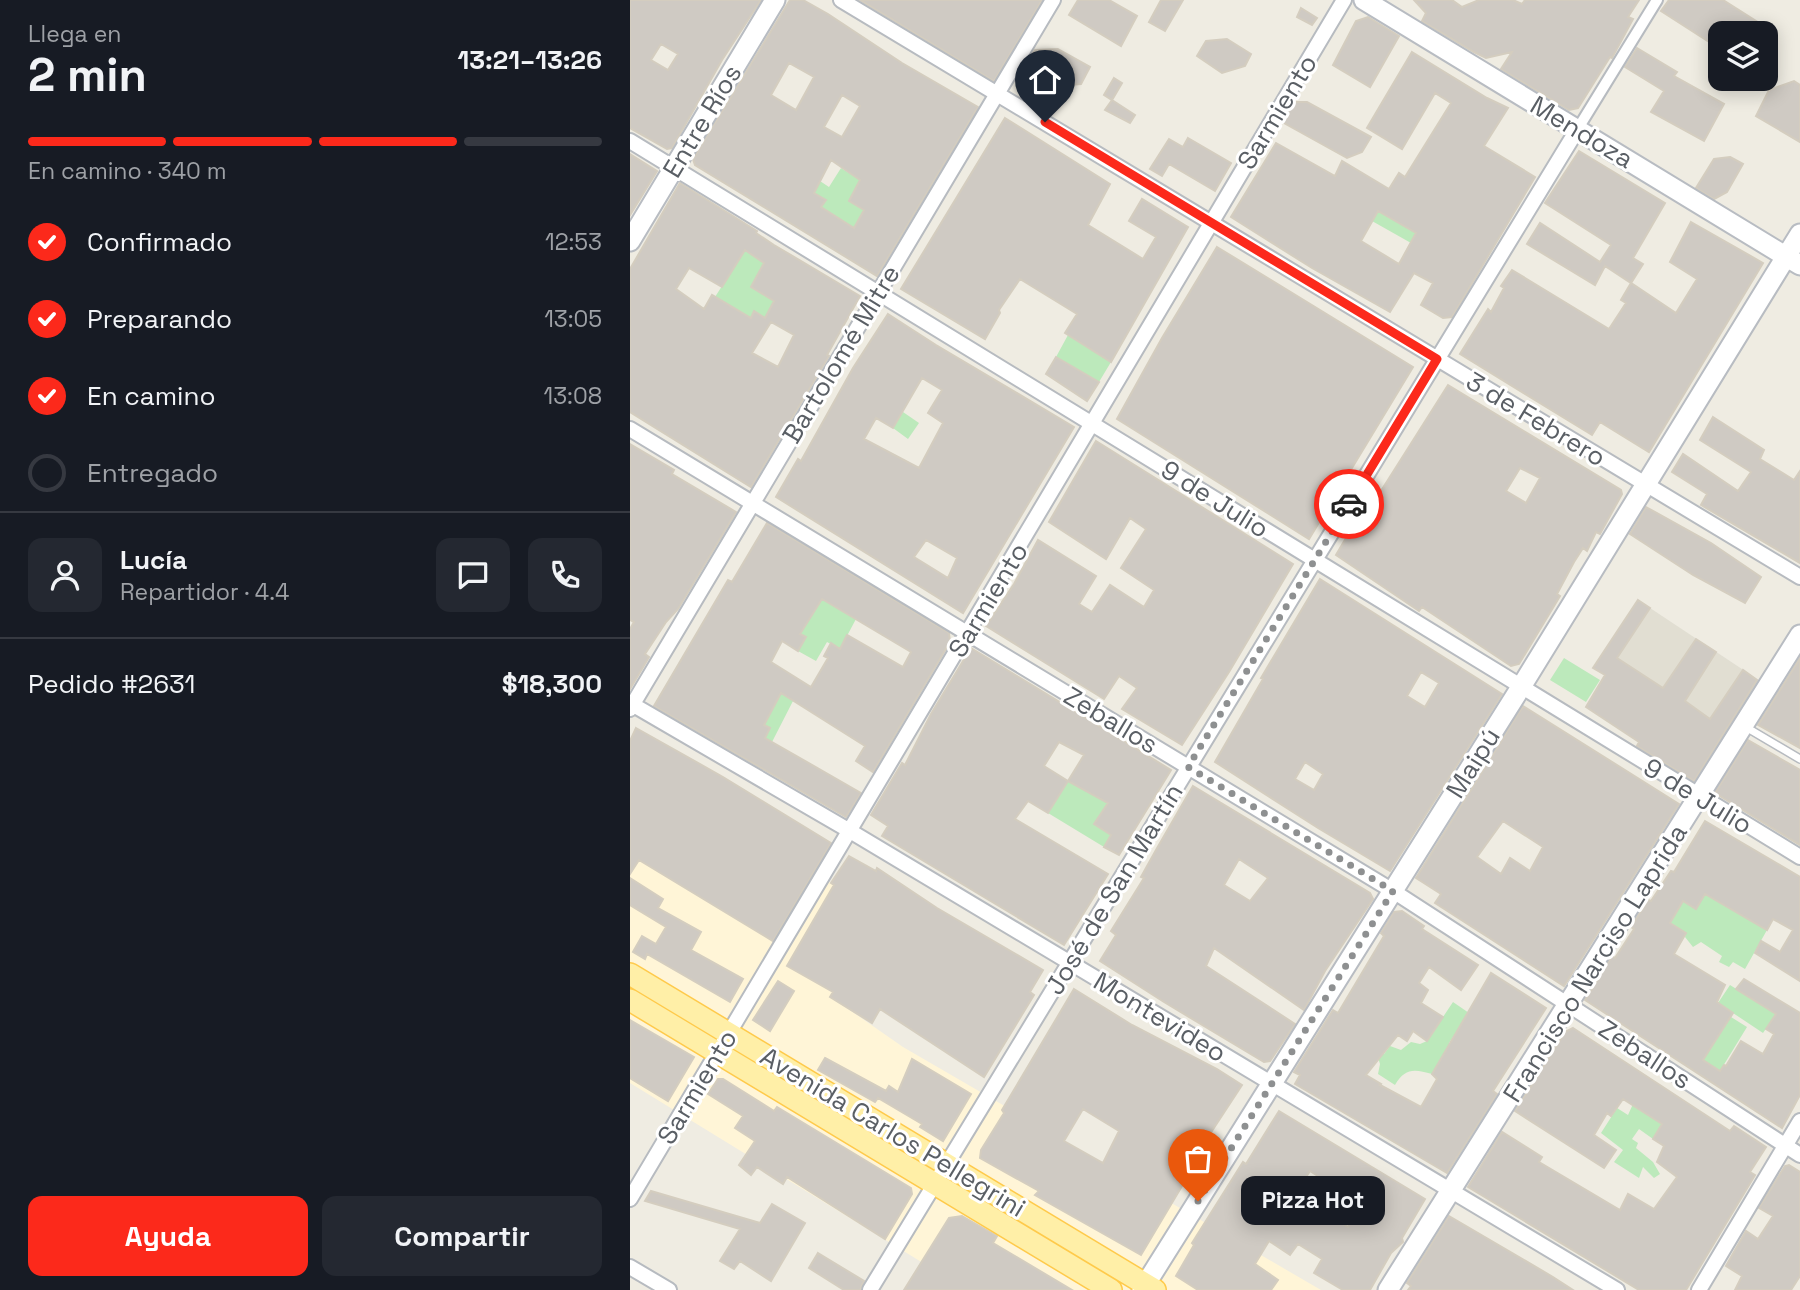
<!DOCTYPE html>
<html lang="es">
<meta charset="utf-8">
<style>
body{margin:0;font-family:"Space Grotesk",sans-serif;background:#242831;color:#f1f3f6;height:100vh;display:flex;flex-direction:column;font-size:26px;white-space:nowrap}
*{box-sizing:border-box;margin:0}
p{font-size:23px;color:#9ea1a6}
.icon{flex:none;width:38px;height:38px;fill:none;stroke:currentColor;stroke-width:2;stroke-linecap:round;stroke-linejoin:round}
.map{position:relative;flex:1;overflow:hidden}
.sheet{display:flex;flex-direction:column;background:#171b24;width:630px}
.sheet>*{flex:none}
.fabs{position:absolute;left:1078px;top:21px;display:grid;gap:14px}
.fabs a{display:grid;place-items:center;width:70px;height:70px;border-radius:14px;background:#171b24;box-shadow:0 4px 18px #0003;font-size:35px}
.pin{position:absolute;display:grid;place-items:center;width:60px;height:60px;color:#fff;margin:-72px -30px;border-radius:50% 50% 50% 0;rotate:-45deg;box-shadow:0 0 7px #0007}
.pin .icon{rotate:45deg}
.courier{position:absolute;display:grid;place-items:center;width:70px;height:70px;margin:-35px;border:5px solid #fc291b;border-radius:50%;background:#fff;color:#222;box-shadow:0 2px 9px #0007}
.bubble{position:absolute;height:49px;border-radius:14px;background:#171b24;box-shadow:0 4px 18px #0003;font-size:23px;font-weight:700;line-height:49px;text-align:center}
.headline em{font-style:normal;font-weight:700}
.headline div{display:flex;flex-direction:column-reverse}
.headline{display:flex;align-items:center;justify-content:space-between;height:119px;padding:0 28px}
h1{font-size:46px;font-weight:700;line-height:52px}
.bar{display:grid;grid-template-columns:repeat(4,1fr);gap:10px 7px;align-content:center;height:84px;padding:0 28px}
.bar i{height:9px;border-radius:5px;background:#363941}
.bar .current{background:#fc291b}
.bar p{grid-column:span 4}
.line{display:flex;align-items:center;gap:18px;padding:0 28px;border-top:2px solid #363941}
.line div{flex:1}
.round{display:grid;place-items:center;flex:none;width:74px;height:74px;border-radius:14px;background:#242831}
ol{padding:0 28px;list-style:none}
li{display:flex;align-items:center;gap:21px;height:77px}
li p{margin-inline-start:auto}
li .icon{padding:7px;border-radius:50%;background:#fc291b;color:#fff;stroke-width:4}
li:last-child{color:#9ea1a6}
li i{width:38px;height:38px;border:4px solid #363941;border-radius:50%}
.cta{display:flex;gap:14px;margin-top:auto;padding:14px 28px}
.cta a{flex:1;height:80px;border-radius:14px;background:#fc291b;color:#fff;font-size:28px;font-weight:700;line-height:80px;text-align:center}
.cta a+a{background:#242831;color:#f1f3f6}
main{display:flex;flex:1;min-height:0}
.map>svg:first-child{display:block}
.commercial{fill:#fff5d7}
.education{fill:#e1ded2}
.green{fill:#bce9bb}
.building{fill:#cfcac3;stroke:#d4cdbf;stroke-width:2;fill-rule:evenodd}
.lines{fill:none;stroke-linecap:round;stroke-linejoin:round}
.service-casing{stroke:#b7bbc0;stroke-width:10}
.pedestrian-casing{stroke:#b7bbc0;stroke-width:14}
.minor-casing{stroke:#b7bbc0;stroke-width:18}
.secondary-casing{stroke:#b8bcc2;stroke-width:23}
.primary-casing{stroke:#ffca4b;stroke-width:24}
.service{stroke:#fff;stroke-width:7}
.pedestrian{stroke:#fff;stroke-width:10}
.minor{stroke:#fff;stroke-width:14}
.secondary{stroke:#fff;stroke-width:19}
.primary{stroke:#ffefa7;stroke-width:21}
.done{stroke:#8e9091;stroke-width:7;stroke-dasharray:0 12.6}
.route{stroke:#fc291b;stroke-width:9}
.labels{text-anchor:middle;stroke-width:6;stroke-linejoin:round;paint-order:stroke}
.street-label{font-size:26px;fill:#5a5f65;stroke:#fff}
</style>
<main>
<section class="sheet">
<div class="headline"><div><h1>2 min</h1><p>Llega en</p></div><em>13:21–13:26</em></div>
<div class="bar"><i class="current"></i><i class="current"></i><i class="current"></i><i></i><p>En camino · 340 m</p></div>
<ol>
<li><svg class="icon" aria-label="check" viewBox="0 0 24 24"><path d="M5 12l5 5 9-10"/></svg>Confirmado<p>12:53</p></li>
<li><svg class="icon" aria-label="check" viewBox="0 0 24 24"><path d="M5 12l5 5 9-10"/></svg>Preparando<p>13:05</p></li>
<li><svg class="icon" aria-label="check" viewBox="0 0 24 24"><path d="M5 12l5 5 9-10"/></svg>En camino<p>13:08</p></li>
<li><i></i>Entregado</li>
</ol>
<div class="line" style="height:126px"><a class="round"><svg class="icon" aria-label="person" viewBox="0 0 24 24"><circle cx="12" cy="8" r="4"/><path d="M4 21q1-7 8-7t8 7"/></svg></a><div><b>Lucía</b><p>Repartidor · 4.4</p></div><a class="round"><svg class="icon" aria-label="chat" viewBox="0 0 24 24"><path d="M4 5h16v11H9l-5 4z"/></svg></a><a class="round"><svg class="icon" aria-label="phone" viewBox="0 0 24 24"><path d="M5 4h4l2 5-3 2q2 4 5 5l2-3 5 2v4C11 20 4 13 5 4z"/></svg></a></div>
<div class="line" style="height:91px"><div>Pedido #2631</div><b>$18,300</b></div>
<div class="cta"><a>Ayuda</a><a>Compartir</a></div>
</section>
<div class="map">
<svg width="1170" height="1290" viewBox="0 0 1170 1290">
<rect width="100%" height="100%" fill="#efece2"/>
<path class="commercial" d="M0,764L255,915L204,999L273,1047L691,1290H337L0,1083Z"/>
<path class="education" d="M1008,600L1130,681L1086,748L963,668Z"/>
<path class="green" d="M211,168L230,180L219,201L234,210L224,228L191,207L195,199L184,193L190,181L199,187Z
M748,211L786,233L781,243L742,221Z
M115,250L134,263L121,287L144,301L135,318L124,312L121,318L85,297Z
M438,335L481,362L469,382L426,357Z
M273,412L289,423L278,439L263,428Z
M192,598L226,619L210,649L197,642L186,661L168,651L176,637L162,628Z
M934,658L970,680L956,702L920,680Z
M151,693L163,701L142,742L134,738L140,728L115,713L120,705L139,716Z
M438,781L478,803L464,824L481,835L474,847L418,813Z
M1075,894L1137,930L1115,969L1103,962L1099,967L1089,962L1092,956L1071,942L1063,947L1055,937L1056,933L1040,924L1053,901L1066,908Z
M1100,985L1146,1014L1133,1033L1088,1003Z
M823,1002L839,1013L819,1043L838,1056L811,1058L802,1074C784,1069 775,1068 765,1085L748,1074L750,1064L747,1054H754L760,1046L771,1050L781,1042L790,1044L797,1041Z
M1101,1017L1117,1027L1090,1071L1073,1060Z
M1003,1104L1032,1124L1023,1139L1009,1129L1002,1139L1008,1143L1006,1148L1023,1162L1030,1174L1024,1178L1013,1167L1009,1178L984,1162L993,1150L971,1133L987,1108L998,1115Z"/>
<path class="building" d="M0,0H131L92,60L42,148L37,149L0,128ZM31,44L48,54L38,70L21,60Z
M160,0H173L198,14L272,63L348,107L247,276L65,165L63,159ZM159,63L184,77L166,110L141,95ZM212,95L230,106L212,137L194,127ZM201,160L230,180L219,201L234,210L224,228L191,207L196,200L184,193Z
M230,0H412L364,81Z
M448,0H479L507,16L491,46L439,15Z
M531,0H553L535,31L519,22Z
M784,0H822L832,7L849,0H883L892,4L895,0H1009L998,17L1003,19L982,58L980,57L948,108L939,110L871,69L882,52L856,58L844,52L792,21L796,13Z
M1039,0H1093L1145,33H1090V49L1031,11Z
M671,8L687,18L682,25L667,17Z
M738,17L769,36L740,87L703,65L726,21Z
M597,39L621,54L615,66L592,73L567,56L576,41Z
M1007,48L1047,72L1044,76L1094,104L1074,141L1021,112L1034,91L995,67Z
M428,49L460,67L451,84L413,87L391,73L405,50Z
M782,52L857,98L878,108L854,146L905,177L822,317L813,318L791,305L803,283L784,273L760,312L682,268L601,217L646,143L705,176L712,161L759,189L769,173L775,177L821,103L805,93L772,149L737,128ZM748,211L786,233L769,264L731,241Z
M484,78L492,83L482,100L474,95Z
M1164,81L1170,85V142L1126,116L1139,90Z
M482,100L505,115L500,123L475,110Z
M664,102H677L741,137L732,152L717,158L652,122Z
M375,118L480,184L458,225L513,259L526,237L499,221L512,199L558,227L481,362L435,333L447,314L390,279L369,310L370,313L355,339L271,289Z
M558,138L601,163L585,191L539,164L532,176L520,169L539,139L553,147Z
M949,151L1035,203L1003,258L1013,264L1001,283L975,266L965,285L897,244L910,223L970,262L981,245L915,203Z
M0,154L27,171L0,215Z
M1100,157L1113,164L1097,192L1084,199L1066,188L1084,159Z
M50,183L127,231L126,233L144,245L230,296L197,355L199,356L121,487L0,412V269ZM115,250L134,263L121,287L144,301L135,318L124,311L121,318L82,295L74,309L46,289L59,268L92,287ZM141,322L164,335L148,367L122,353Z
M1061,222L1133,263L1019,452L970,422L962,435L830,354L858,309L861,312L874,288L871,286L882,270L979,329L996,303L991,300L1001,283L1046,313L1067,279L1040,262Z
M587,247L783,367L679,539L487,419L532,338Z
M258,314L306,345L444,427L333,613L146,497L168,459L171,461L223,368ZM292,378L312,390L298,413L313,423L289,468L234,439L246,418L263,428ZM296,540L327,558L318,578L284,557Z
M426,357L469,382L457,401L416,374Z
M818,385L991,490L992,494L970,534L966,532L957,551L953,548L944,562L927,594L930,596L889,664L881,666L792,607L789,611L706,555L729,516L732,518L744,502ZM890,468L910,478L896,503L876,491Z
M1083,417L1134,450L1130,459L1164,480L1170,471V563L1071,505L1077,494L1042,472L1053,454L1108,491L1121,472L1070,440Z
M466,441L663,564L599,672L552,745L492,709L507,688L489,676L474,699L356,626L384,584L408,540L466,576L449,604L462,612L480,585L514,607L524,590L491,568L516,529L500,518L476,559L419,522Z
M0,444L44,470L42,474L106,512L48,609L36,622L15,654L19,657L0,689V629L4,622L0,620Z
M1016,507L1081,543L1131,577L1115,603L1063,575L1000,534Z
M137,523L319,633L320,642L243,772L226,761L235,746L151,693L134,725L140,728L135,738L231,793L216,817L24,706L98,580L102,582ZM192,599L281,652L273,667L217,635L210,649L201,643L194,656L198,658L181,687L141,662L152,641L168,651L176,637L170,634Z
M690,579L872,694L760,871L688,828L585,762L633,679L631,678ZM791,672L809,683L795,707L777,696ZM675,762L693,774L684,790L665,779Z
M1008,600L1020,608L987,658L1033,688L1066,639L1086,652L1055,701L1080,719L1113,670L1127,680L1064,781L1007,746L1009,742L956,707L975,675L963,668Z
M341,648L541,770L489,855L474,847L481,835L464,824L478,803L438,781L418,813L398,801L385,819L478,874L434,945L252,836L258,826L241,815L272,763L275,765L301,714ZM429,742L454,755L438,781L414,766Z
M1170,658V748L1128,725Z
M893,706L1049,804L934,986L805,903L811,894L786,878ZM873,821L913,847L900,871L880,858L871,874L847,857Z
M6,728L93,777L201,843L143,941L9,860L0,874V741Z
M1118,740L1170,770V845L1085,793Z
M563,786L740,893L743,899L695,971L674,1010L584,948L576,966L665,1024L640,1061L634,1062L534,1002L470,961L486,935L481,931L514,878L511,877L526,850ZM609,859L638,878L620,901L594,885Z
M1075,821L1170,877V981L1125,953L1131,941L1150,952L1163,930L1143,919L1137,930L1075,894L1066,909L1053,901L1040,923L1056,933L1044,954L1095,985L1087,1002L1103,1013L1073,1060L1090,1071L1094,1065L1096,1066L1111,1041L1133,1054L1144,1034L1136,1029L1146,1014L1106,989L1114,979L1170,1013V1095L1152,1128L955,1000L982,956L985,958L1004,929L1001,927L1018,900L1021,901L1041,871L1044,872Z
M219,856L246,871L247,868L307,908L413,970L400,992L404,995L354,1077L250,1009L242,1023L200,997L203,992L157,966L204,885L201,883Z
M0,878L33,899L28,908L71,932L61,950L113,979L100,1002L17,954L15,959L3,952L12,936L26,944L36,927L0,905Z
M772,911L794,926L792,929L848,965L831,990L799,967L789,983L798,990L791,1003L813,1017L797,1041L783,1031L777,1041L768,1035L736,1075L751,1084L750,1085L791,1107L807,1079L802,1074L861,973L916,1008L863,1091L867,1094L817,1173L665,1084L670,1075L664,1072L703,1010L708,1013L754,936L751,933L764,912Z
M148,981L164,991L140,1031L123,1020Z
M444,989L502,1025L587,1069L612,1085L578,1137L580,1139L511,1255L405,1195L409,1191L350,1158L351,1150L374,1113L372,1110ZM453,1109L489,1131L473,1163L434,1141Z
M0,1020L64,1057L38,1101L0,1078Z
M943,1028L1100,1131L1104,1126L1136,1147L1120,1172L1125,1175L1056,1290H1009L838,1187L872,1132L912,1157L909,1162L990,1210L998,1194L1024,1209L1047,1177L1027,1162L1034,1146L1023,1139L1032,1124L993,1099L981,1116L977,1113L964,1135L986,1150L974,1168L885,1111L935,1032Z
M195,1058L256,1091L259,1086L268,1092L282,1059L341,1094L313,1141L290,1127L292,1124L248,1098L245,1102L188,1070Z
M88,1079H93L144,1111L147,1107L281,1188L282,1194L255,1239L157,1177L153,1184L127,1167L121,1175L109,1165L125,1141L105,1128L113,1116L78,1094Z
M649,1111L795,1199L772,1238L773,1242L761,1253L740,1290H713L684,1273L692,1259L668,1244L660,1255L639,1241L625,1264L648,1280L641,1290H568L546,1276L564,1245L562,1243L613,1162L616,1164ZM680,1171L731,1204L718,1227L665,1194Z
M1159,1165L1170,1172V1276L1161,1290H1105L1112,1276L1096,1266L1116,1231L1128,1239L1143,1216L1129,1208L1155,1166Z
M21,1191L130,1223L142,1204L175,1223L141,1281L110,1261L104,1269L90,1261L110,1229L15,1201Z
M332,1216L367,1236L363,1243L442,1290H274L319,1218Z
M819,1216L923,1277L943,1290H778L781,1286L777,1283Z
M188,1253L234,1281L230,1290H214L179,1268Z"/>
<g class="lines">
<g class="service-casing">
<path id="service" d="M1114,726L1170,759"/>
</g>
<g class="pedestrian-casing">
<path id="pedestrian" d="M947,130L1027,0"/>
</g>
<g class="minor-casing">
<path id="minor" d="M211,0L1170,577
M0,141L1170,857
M0,429L763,891L1170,1155
M0,703L220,831L987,1290
M0,709L423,0
M0,1199L714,0
M0,1267L39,1290
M240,1290L947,130
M1069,1290L1170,1121"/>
</g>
<g class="secondary-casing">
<path id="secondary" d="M734,0L1170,265
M0,241L145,0
M512,1290L891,687L1170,234
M758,1290L1170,635"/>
</g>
<g class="primary-casing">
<path id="primary" d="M0,974L525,1290
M0,1000L481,1290"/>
</g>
<use href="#service" class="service"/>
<use href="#pedestrian" class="pedestrian"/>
<use href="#minor" class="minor"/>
<use href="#secondary" class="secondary"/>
<use href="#primary" class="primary"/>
</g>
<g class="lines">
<path class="done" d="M568,1201L763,891L558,767L719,504"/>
<path class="route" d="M415,122L807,359L719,504"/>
</g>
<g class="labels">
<g class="street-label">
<text transform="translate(647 112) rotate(-59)" y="9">Sarmiento</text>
<text transform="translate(72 121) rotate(-59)" y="9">Entre Ríos</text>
<text transform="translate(952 132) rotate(31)" y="9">Mendoza</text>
<text transform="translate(211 354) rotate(-59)" y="9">Bartolomé Mitre</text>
<text transform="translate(906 419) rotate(31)" y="9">3 de Febrero</text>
<text transform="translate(585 499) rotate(32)" y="9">9 de Julio</text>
<text transform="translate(358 600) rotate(-59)" y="9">Sarmiento</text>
<text transform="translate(481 720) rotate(31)" y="9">Zeballos</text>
<text transform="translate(843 763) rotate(-58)" y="9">Maipú</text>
<text transform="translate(1068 796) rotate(31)" y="9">9 de Julio</text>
<text transform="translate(484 889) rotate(-59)" y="9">José de San Martín</text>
<text transform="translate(965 963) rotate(-58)" y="9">Francisco Narciso Laprida</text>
<text transform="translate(530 1017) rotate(31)" y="9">Montevideo</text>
<text transform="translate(1015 1054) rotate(33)" y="9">Zeballos</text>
<text transform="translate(67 1087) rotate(-59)" y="9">Sarmiento</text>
<text transform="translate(263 1132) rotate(31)" y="9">Avenida Carlos Pellegrini</text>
</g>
</g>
</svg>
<div class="fabs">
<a><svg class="icon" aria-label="layers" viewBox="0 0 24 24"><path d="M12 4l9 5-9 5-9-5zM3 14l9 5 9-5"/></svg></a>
</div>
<div class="pin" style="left:568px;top:1201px;background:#ea580c"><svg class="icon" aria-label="bag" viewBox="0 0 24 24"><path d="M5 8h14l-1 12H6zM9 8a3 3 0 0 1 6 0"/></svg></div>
<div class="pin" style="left:415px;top:122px;background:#1f2937"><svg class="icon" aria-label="home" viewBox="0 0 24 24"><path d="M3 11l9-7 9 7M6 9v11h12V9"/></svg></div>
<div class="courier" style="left:719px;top:504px"><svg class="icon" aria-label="car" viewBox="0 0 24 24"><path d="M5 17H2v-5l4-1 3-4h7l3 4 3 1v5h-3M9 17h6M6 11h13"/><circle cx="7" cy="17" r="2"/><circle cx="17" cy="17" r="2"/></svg></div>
<div class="bubble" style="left:611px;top:1176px;width:144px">Pizza Hot</div>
</div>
</main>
